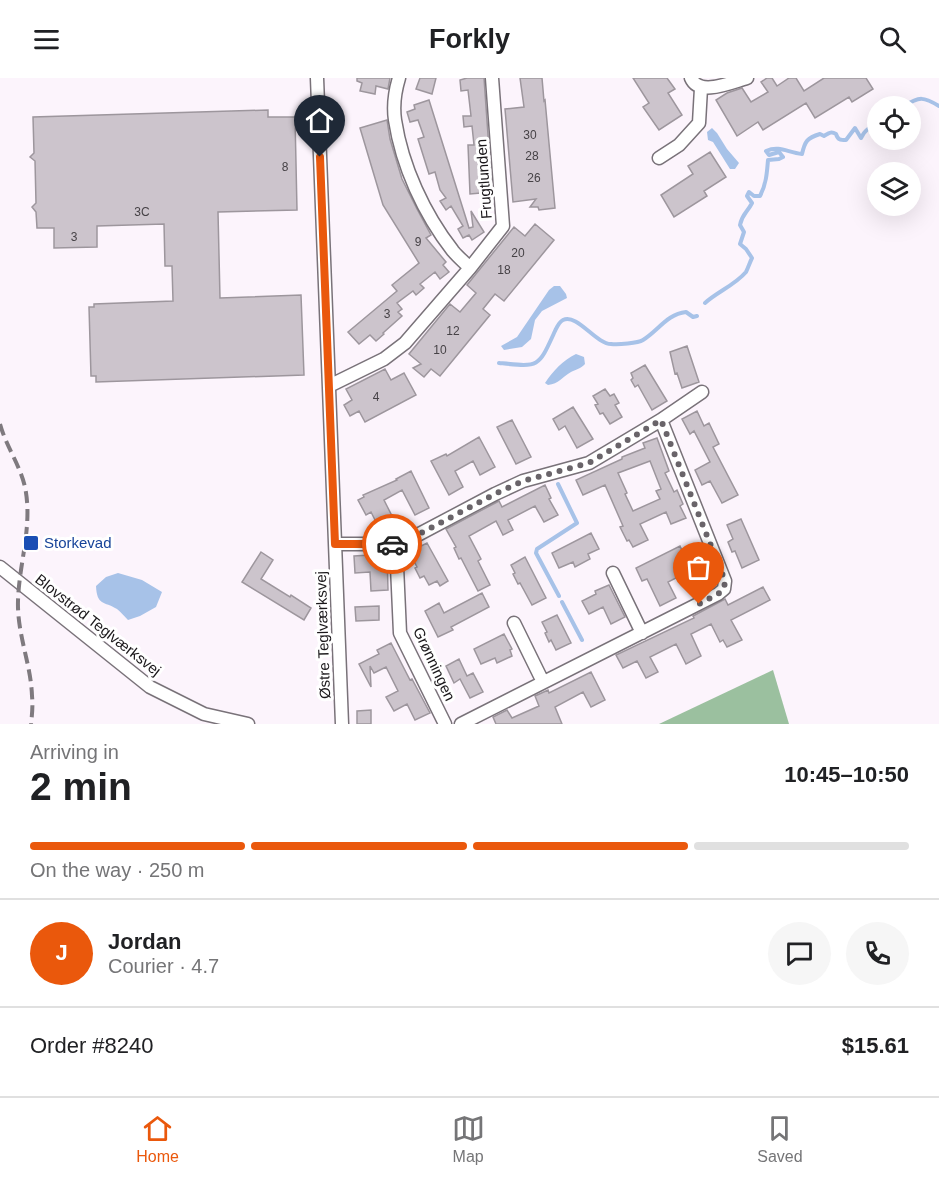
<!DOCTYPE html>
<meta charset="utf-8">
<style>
body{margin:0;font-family:Helvetica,sans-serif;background:#f6f6f6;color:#202124;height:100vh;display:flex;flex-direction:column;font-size:22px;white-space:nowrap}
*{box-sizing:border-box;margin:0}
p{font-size:20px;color:#757577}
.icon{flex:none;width:33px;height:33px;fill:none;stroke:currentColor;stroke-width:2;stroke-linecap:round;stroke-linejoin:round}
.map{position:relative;height:646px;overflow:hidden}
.panel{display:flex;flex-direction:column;background:#fff;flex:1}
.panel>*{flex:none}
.fabs{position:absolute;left:867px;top:18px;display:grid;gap:12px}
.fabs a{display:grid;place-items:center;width:54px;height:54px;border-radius:50%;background:#fff;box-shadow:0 6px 24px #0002;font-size:30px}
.pin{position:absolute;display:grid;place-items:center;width:51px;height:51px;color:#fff;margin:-62px -26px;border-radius:50% 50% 50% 0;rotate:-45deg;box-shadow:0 0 6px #0007}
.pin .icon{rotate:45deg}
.courier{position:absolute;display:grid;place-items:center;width:60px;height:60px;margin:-30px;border:4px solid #ea580c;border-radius:50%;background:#fff;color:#222;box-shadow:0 2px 8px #0007}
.summary em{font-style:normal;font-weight:700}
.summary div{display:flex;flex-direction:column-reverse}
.summary{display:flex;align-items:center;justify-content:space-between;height:102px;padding:0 30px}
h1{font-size:39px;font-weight:700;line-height:45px}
.bar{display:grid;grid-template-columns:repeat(4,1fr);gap:9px 6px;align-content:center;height:72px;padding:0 30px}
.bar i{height:8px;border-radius:4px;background:#e0e0e0}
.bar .on{background:#ea580c}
.bar p{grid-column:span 4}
.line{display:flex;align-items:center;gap:15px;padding:0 30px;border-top:2px solid #e0e0e0}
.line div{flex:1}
.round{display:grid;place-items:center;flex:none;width:63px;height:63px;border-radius:32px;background:#f6f6f6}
header{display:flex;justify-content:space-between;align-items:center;height:78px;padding:0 30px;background:#fff;font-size:27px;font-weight:700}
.tab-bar{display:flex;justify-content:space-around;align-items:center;height:84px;border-top:2px solid #e0e0e0;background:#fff;font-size:16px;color:#757577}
.tab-bar a{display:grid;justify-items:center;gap:3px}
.tab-bar .on{color:#ea580c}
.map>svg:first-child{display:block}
.forest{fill:#9bc09f}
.water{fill:#a7c2e8}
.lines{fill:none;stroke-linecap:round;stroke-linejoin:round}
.stream{stroke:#a7c2e8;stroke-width:4}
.building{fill:#ccc4cc;stroke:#9d969d;stroke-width:1.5;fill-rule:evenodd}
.street-casing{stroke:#797279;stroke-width:15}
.street{stroke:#fff;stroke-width:12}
.rail{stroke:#7f7a7f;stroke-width:4;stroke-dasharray:12 6;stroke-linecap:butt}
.done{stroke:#696469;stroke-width:6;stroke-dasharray:0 10.8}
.route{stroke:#ea580c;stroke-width:8}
.transit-dot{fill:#1a4fb4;stroke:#fff;stroke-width:2}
.labels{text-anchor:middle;stroke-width:6;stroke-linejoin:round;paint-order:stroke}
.number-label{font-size:12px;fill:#464246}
.street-label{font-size:15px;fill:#1a171a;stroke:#fff}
.transit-label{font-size:15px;fill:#164399;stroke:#fff;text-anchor:start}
</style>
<header><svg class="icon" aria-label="menu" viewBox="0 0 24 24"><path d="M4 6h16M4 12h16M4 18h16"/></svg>Forkly<svg class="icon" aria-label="search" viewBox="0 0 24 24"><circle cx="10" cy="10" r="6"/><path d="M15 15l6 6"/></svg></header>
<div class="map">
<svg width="939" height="646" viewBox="0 0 939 646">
<rect width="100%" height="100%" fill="#fcf4fc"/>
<path class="forest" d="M773,592L789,646H659Z"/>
<path class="water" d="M712,50L717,55L727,71L739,85L735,91H730L713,64L708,62L707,54Z
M554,208H560L566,216L567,220L542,233L535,242L531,261L522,269L504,272L501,268L517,259L549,212Z
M576,276L584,279L585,286C580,291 577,291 571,294C562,299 559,306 548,307L545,305C553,293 563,282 576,276Z
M118,495L142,502L162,514L156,529L140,538L128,542C124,538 121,534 117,531C104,523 97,528 96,508L106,499Z"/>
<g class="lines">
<path class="stream" d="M905,28C919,18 924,19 939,28
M705,225C717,214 735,207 746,194C748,190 750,184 752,180L746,171L740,166L744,154L740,147C742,136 747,135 752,125L747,118L749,114L754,118H760C766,107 767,95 768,82L779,81L783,79L779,74L769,77L766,73C780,67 788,75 802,76C805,63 807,60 820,56L824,58C829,55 831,53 836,56C838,62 840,62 846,62L855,50L861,60C865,52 869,49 878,47
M499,285C540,289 538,290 555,253C557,249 559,244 563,242C577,235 596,266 611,266C618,267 638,265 643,262C658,253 667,236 686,234L693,239L697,238
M558,406L577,445L537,471L536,475L559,518
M562,524L582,562"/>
</g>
<path class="building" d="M357,0H390L388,11L376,8L375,16L360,13L362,5L357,3Z
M420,0H436L432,16L416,11Z
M467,0H484L492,114L470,116L468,67H474L472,48L464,49L463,38H471L468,12L461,13L460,2Z
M520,0H542L544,23L545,22L555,130L539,132L538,129H530L536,121L513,124L505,31L524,29Z
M633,0H667L675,11L668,15L682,37L659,52L643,29L649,25Z
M767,0H772L777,8L789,0H796L804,13L824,0H866L873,11L852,24L849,19L815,40L806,25L763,52L758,44L737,58L716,22L727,15L742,10L751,24L768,14L761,4Z
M429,22L469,150L473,149L471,133L484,154L472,162L469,157L463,160L458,151L463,148L451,128L446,132L440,123L446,120L440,112L435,94L429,96L418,61L424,59L418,42L410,44L407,34L415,31L414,27Z
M268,32V39H295L297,132L218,134L220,220L301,217L304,297L96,304V298H91L89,229H94V226L173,223L172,188H165L164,146L97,148V169L54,170V150H37L36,134L32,129L36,125L35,83L30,79L34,75L33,39Z
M387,42L390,61L402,101L417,131L431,157L426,160L446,184L443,187L449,194L440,201L435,194L420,206L424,210L416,217L413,213L397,225L402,231L398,234L402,238L383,255L384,256L376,263L370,257L359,266L348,254L397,213L392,207L419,185L383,127L360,50Z
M710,74L726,99L704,113L707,118L674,139L661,117L693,96L688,88Z
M535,146L554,162L504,223L495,216L483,231L490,237L440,298L431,291L424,299L413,290L421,286L409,276L450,226L460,234L476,215L467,207L514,149L525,158Z
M687,268L699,304L682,310L677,295L675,296L670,274Z
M645,287L667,323L652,332L638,307L635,309L631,302L633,300L631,295Z
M385,291L391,302L404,295L416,317L365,344L359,333L350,338L344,327L352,322L346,311Z
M605,311L610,318L614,316L619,325L615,327L622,339L610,346L603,335L600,336L595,327L598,326L593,318Z
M573,329L593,361L577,370L565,348L559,352L553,341Z
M697,333L704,348L709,345L719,366L713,369L738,417L722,425L710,403L702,407L695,392L710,384L694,353L690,356L682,341Z
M512,342L531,379L516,386L497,349Z
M479,359L495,389L480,397L473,383L455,393L463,409L449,417L431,383L446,376L447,378Z
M657,360L669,393L665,395L674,414L677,412L683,426L680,428L686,440L671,446L666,434L640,446L648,462L633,469L629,462L627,463L620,449L623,448L605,407L583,417L576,402L622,381V379L645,370L643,365ZM650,383L661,411L656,413L660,421L633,433L625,416L627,415L618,395Z
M411,393L429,430L415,437L402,412L384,422L393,440L378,448L371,434L366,437L358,422L364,419L363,417L397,402L396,401Z
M545,407L551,420L549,421L558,437L544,444L535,428L508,442L513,452L503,457L496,443L469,458L481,481L478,483L490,507L478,513L461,480L459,481L454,470L456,469L446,451L499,423L502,429Z
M741,441L759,482L742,490L735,473L732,474L728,464L733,461L727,447Z
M591,455L599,471L588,476L590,481L575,489L573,484L559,490L552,475Z
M427,465L448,503L440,508L437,503L429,507L424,498L420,500L415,490L417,489L409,474Z
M680,468L685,479L699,471L710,495L701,500L695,490L668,504L676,520L660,528L647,501L642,503L636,490Z
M261,474L273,482L261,501L290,519L291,517L311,530L304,542L242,504Z
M387,476L388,512L371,513L370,494L355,495L354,478Z
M525,479L546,520L532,527L520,505L518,506L513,496L515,495L511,487Z
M609,507L625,539L611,546L603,529L589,536L582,523L596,516L595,513Z
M763,509L770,522L731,542L742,562L727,569L723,562L720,564L711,546L691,556L701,578L686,586L676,566L650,579L658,594L646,600L637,583L623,590L616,577L694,540L693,538L725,521L728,527Z
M482,515L489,529L451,549L453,552L438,559L425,533L439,525L444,535Z
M379,528V542L356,543L355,529Z
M557,537L571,565L556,572L551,562L549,564L545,555L547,554L542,544Z
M504,556L512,571L510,572L512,578L497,585L495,580L481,586L474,571Z
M391,565L410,602L412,601L430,635L415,642L407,626L394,633L386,619L398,613L386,589L374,595L370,588L371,609L359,586L379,576L377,572Z
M459,581L467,598L473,595L483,614L470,620L460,601L454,605L446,588Z
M591,594L605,622L591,629L583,614L555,629L562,646H496L493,639L507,632L512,640L539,628L535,618L548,612L549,615Z
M371,632V646H357V633Z"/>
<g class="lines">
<g class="street-casing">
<path id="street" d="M317,0L342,646
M399,0C395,13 393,28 395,42C402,88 424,136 453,173C458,179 464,184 470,190
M691,0C699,19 732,4 747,0
M659,80L679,67L699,45L701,10
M329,308L384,281L405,265L470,190L503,148L492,0
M335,466H396L408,462L495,416L523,403L589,385L661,342L702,314
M396,466L400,555L445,646
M0,489L150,609L204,636L248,646
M613,495L642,555
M514,545L543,604
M461,646L718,516L724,511L725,503L661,342"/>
</g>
<use href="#street" class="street"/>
<path class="rail" d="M0,346C6,368 20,387 25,409C33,448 19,485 18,523C17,556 31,586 32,618C33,628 32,637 31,646"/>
</g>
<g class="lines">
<path class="done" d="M392,466L408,462L495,416L523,403L589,385L661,342L725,503L724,511L718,516L699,526"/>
<path class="route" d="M320,79L335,466H392"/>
</g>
<rect class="transit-dot" x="23" y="457" width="16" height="16" rx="3"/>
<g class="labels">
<g class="number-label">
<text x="530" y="61">30</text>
<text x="532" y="82">28</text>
<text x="285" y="93">8</text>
<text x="534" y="104">26</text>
<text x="142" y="138">3C</text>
<text x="74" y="163">3</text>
<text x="418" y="168">9</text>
<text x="518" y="179">20</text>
<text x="504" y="196">18</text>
<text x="387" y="240">3</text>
<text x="453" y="257">12</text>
<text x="440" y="276">10</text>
<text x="376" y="323">4</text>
</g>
<g class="street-label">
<text transform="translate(484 101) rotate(-94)" y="5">Frugtlunden</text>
<text transform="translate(98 547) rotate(38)" y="5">Blovstrød Teglværksvej</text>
<text transform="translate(323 557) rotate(-92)" y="5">Østre Teglværksvej</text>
<text transform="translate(434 586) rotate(65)" y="5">Grønningen</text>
</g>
<g class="transit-label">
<text x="44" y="470">Storkevad</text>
</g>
</g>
</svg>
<div class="fabs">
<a><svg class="icon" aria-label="locate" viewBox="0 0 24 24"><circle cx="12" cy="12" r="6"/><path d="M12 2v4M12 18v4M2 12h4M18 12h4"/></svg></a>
<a><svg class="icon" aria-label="layers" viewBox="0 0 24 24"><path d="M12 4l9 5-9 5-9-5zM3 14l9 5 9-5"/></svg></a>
</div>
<div class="pin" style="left:699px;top:526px;background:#ea580c"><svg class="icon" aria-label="bag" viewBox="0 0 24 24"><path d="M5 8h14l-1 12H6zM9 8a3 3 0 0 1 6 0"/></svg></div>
<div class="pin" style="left:320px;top:79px;background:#1f2937"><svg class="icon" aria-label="home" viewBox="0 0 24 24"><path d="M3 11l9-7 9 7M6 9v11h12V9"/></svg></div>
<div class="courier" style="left:392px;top:466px"><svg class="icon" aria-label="car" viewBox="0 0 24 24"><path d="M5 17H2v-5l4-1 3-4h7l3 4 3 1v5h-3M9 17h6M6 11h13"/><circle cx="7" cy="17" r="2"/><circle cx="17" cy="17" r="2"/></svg></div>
</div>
<section class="panel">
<div class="summary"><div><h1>2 min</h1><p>Arriving in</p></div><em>10:45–10:50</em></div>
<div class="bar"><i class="on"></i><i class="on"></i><i class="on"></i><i></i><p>On the way · 250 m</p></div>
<div class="line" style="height:108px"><b class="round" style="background:#ea580c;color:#fff">J</b><div><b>Jordan</b><p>Courier · 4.7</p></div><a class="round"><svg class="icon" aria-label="chat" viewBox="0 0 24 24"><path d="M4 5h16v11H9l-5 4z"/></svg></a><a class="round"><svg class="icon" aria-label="phone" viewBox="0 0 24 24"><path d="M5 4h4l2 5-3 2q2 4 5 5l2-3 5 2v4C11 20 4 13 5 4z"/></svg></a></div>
<div class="line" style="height:78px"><div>Order #8240</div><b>$15.61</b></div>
</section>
<nav class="tab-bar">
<a class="on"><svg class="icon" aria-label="home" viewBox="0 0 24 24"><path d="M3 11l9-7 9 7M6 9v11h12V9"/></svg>Home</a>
<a><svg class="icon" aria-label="map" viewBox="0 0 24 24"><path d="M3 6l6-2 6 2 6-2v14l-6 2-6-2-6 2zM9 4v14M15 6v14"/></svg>Map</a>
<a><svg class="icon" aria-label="saved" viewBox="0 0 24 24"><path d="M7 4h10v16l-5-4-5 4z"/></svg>Saved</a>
</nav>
